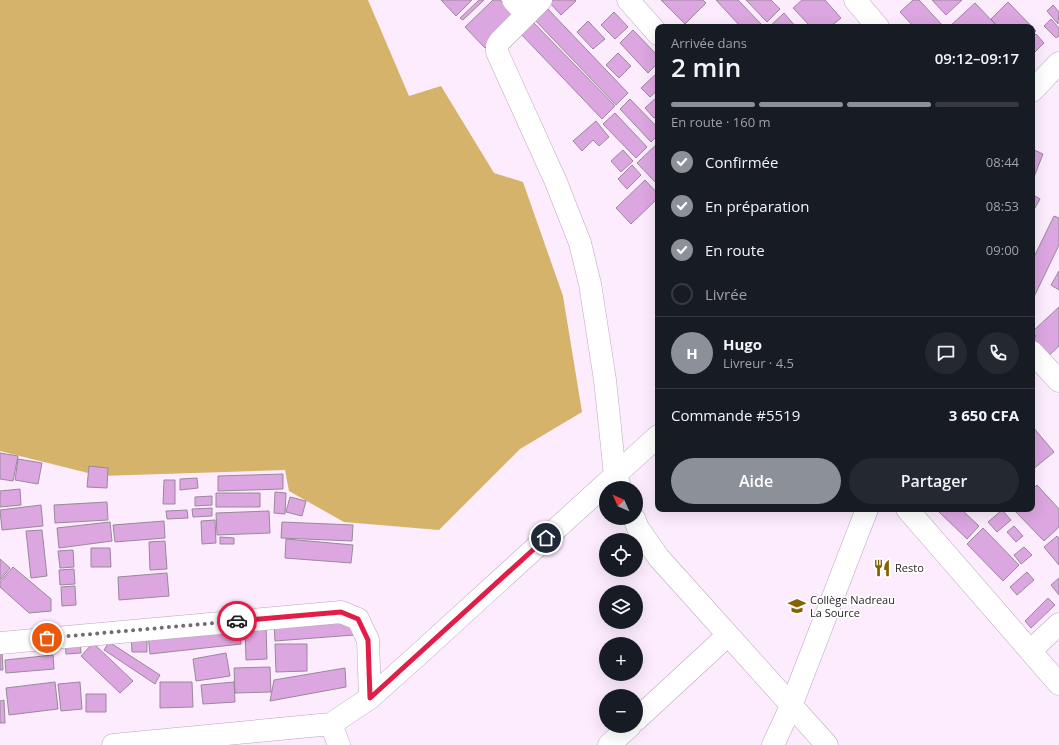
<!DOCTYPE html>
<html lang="fr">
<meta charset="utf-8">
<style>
body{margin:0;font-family:"Open Sans",sans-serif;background:#242831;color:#f1f3f6;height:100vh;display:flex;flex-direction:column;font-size:15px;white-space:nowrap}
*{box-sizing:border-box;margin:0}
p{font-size:13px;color:#9ea1a6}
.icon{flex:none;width:22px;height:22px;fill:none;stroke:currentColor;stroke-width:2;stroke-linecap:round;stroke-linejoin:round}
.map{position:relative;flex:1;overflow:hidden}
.sheet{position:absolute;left:655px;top:24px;width:380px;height:488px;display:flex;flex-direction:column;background:#171b24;border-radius:8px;box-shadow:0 4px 16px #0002}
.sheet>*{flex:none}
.needle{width:26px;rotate:315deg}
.fabs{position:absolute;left:599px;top:481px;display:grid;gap:8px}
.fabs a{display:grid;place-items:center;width:44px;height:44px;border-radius:50%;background:#171b24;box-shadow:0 4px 16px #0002;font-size:20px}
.pin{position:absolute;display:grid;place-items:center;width:34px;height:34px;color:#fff;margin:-17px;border:2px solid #fff;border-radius:50%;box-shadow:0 1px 4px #0007}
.courier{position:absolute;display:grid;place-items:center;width:40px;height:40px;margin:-20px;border:3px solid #e11d48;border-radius:50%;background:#fff;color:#222;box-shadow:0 1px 5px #0007}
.summary em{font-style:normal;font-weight:600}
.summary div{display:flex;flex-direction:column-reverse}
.summary{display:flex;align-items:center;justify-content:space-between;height:68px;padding:0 16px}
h1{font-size:26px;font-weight:600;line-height:30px}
.bar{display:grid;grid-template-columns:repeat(4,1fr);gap:6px 4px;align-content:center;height:48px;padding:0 16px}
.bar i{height:5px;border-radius:3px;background:#363941}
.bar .current{background:#8c9099}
.bar p{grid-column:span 4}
.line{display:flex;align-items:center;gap:10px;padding:0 16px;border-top:1px solid #363941}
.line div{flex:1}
.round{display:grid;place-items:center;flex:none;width:42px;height:42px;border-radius:21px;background:#242831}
ol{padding:0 16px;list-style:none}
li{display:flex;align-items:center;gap:12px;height:44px}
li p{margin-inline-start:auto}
li .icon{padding:4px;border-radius:50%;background:#8c9099;color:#fff;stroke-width:4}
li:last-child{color:#9ea1a6}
li i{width:22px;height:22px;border:2px solid #363941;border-radius:50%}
.primary-button{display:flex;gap:8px;margin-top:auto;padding:8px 16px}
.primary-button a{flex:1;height:46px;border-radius:24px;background:#8c9099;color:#fff;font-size:16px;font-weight:600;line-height:46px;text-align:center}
.primary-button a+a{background:#242831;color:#f1f3f6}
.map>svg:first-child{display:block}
.forest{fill:#d5b36b}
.building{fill:#dca6e0;stroke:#99889a}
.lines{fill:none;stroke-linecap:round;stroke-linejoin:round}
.minor-casing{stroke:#baa8bb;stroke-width:23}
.minor{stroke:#fff;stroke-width:22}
.done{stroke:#746a74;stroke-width:4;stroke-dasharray:0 7.2}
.route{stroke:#e11d48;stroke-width:5}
.labels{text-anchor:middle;stroke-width:3.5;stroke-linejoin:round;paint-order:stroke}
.poi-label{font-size:11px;fill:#2b242b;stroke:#fff;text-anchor:start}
</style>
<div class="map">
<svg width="1059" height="745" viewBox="0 0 1059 745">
<rect width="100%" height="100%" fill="#fcecfd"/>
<path class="forest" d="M0,0H368L409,96L441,86L494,173L523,182L563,296L582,412L520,449L439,530L344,522L289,491L285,470L100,476L0,451Z"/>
<path class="building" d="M441,0H472L456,16Z
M479,0H484L463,20L460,18Z
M493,0H500L517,17L485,48L465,27Z
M551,0H575L576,1L561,15L549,2Z
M661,0H703L706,3L685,24Z
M716,0H738L762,25L759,27H741Z
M746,0H771L780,9L767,22Z
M802,0H825L841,18L830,27H811L793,8Z
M913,0H919L944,27H914L900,12Z
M932,0H962L946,15Z
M1008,2L1036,31L1032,34V27H998L991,19Z
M975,3L995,24L992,27H949Z
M1053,5L1059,12L1058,24L1047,11Z
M545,6L628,93L616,105L533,18Z
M614,12L628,27L615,39L601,25Z
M784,13L796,27H769Z
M1051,19L1059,28V36L1056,38L1044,26Z
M532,21L615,106L602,119L520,33Z
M588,21L605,39L593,49L577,32Z
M633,30L658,56V63L648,73L620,43Z
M1036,34L1044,43L1032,55V38Z
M618,53L631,66L619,78L606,65Z
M658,72V90L650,97L641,88Z
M658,96V115L654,118L645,108Z
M630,99L658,128V135L651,142L620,109Z
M615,113L647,147L636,158L603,124Z
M596,121L609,137L599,146L593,140L582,151L573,141Z
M658,143V185L637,163Z
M1032,149L1043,154L1032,182Z
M623,150L633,161L621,172L611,161Z
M632,165L641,175L627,189L618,179Z
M645,180L658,194V198L631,224L616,208Z
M1032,194L1040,199L1032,213Z
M1054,216L1059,218V245L1032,301V261Z
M1059,271V290L1051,285Z
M1059,307V346L1043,361L1032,350V340L1036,336L1032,332Z
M1032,426L1054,452L1032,470Z
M0,453L18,456L13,481L0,479Z
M18,459L42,463L38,484L15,480Z
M89,466L108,468L107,488L87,487Z
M283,474V489L218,491V476Z
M197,478L198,488L180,490V479Z
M164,480H175V504H163Z
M1037,485L1059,509V527L1044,541L1013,509H1032V490Z
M20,489L21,505L0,507V491Z
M275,492L286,493L285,514L274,513Z
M216,493H260V507H216Z
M212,496V505L195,506V497Z
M290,497L306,501L302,516L286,512Z
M107,502L108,520L55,523L54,505Z
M41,505L43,526L2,530L0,510Z
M212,508V516L193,517L192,509Z
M936,509H961L979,526L967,539Z
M187,510L188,518L167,519L166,511Z
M1002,510L1011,520L997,532L988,522Z
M269,511L270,533L217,535L216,513Z
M215,520L216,543L202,544L201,521Z
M164,521L165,538L115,542L113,525Z
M110,522L112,541L59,548L57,528Z
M282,522L353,525L352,541L281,538Z
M1014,526L1023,536L1016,542L1007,532Z
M983,528L1019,565L1003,581L967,544Z
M42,530L47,576L31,578L26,531Z
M1057,536L1059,538V565L1044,547Z
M220,537L234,538V544H220Z
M286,539L353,545L351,563L285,558Z
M165,541L167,569L150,570L149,542Z
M1024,547L1032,555L1021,564L1014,555Z
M91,548H110L111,567H91Z
M73,550L74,567L60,568L58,551Z
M0,559L10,568L0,580Z
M13,567L51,599V611L29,613L0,587V582Z
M74,569L75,584L60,585L59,570Z
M1027,572L1034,580L1017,595L1010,587Z
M167,573L169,596L119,600L118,577Z
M1059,578V595L1051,585Z
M75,586L76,605L62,606L61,587Z
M1048,598L1055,605L1031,628L1025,621Z
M352,618L354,635L275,641L274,624Z
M239,624L241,644L150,654L148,634Z
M266,624L267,659L246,660L245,625Z
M147,633V652H132L131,634Z
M80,639L81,653L66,654L65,640Z
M109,642L160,675L155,684L104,650Z
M93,643L133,681L120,693L81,656Z
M275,644H307V671L276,672Z
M0,651H2L3,670H0Z
M226,653L230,676L196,681L193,659Z
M53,655L54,669L6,673L5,660Z
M270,667L271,692L235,693L234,668Z
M345,668L346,687L270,701L274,680Z
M55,682L58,709L9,715L6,688Z
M80,682L82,709L61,711L58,684Z
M160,682H192L193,707L160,708Z
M234,682L235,702L203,704L201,685Z
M86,694H106V712H86Z
M4,700L5,723H0V701Z"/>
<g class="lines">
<g class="minor-casing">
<path id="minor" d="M513,0L526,14
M541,0L500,41L497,46V52L556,182L580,243L590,284L605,380L615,475L619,484
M628,0L658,34
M855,0L878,27
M1032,91L1059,63
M1032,352L1059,381
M907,509L1059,684
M634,518L638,528L659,558L827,745
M0,643L341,612L358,619L368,640L370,698
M1030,651L1059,624
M636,720L728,635
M331,724L339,745
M113,745L331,724L370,698L418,655L658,436
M609,745L630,726
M773,745L791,706L867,509"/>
</g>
<use href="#minor" class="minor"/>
</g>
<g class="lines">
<path class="done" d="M47,638L237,621"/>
<path class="route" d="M237,621L341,612L358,619L368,640L370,698L546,538"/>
</g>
<defs>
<g id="restaurant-bare" transform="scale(1.38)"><path d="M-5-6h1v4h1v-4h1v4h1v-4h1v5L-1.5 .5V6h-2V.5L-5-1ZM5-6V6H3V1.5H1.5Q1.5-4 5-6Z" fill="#866300" stroke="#fff" stroke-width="2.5" paint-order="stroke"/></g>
<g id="school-bare" transform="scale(1.38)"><path d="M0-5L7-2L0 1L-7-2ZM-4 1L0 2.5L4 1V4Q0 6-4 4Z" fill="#866300" stroke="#fff" stroke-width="2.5" paint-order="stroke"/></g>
</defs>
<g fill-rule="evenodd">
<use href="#restaurant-bare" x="882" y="568"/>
<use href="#school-bare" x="797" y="606"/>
</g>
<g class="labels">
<g class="poi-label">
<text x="895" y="572">Resto</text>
<text x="810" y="604">Collège Nadreau<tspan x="810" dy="13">La Source</tspan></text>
</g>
</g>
</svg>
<div class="fabs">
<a><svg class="needle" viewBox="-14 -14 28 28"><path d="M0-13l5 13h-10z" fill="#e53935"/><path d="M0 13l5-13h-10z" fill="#9ea1a6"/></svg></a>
<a><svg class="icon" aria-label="locate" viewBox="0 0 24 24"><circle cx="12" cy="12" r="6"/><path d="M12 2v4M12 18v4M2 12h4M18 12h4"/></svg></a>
<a><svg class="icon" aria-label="layers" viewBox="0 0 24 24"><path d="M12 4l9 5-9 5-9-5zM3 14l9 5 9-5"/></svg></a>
<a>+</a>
<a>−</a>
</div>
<div class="pin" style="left:47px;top:638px;background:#ea580c"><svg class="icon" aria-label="bag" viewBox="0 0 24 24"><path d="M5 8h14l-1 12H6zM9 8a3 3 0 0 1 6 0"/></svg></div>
<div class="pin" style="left:546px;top:538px;background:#1f2937"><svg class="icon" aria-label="home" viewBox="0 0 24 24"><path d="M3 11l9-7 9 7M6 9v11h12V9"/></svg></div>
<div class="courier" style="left:237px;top:621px"><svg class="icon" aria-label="car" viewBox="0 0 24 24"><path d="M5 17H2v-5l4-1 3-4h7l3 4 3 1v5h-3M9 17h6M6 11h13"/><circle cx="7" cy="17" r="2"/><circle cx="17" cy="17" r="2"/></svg></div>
<section class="sheet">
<div class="summary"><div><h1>2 min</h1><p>Arrivée dans</p></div><em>09:12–09:17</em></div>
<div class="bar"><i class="current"></i><i class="current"></i><i class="current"></i><i></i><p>En route · 160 m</p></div>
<ol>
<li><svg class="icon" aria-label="check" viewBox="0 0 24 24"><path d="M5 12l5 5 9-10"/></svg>Confirmée<p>08:44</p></li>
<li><svg class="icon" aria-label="check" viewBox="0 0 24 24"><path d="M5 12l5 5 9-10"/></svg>En préparation<p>08:53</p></li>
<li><svg class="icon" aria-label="check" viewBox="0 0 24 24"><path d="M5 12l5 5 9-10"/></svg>En route<p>09:00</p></li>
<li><i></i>Livrée</li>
</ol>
<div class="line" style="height:72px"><b class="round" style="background:#8c9099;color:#fff">H</b><div><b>Hugo</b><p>Livreur · 4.5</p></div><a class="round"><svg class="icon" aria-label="chat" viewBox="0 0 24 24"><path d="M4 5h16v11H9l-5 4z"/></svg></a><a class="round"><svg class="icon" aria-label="phone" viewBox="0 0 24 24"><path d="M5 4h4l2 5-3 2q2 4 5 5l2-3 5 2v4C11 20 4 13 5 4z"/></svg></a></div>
<div class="line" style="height:52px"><div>Commande #5519</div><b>3 650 CFA</b></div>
<div class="primary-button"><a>Aide</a><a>Partager</a></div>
</section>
</div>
